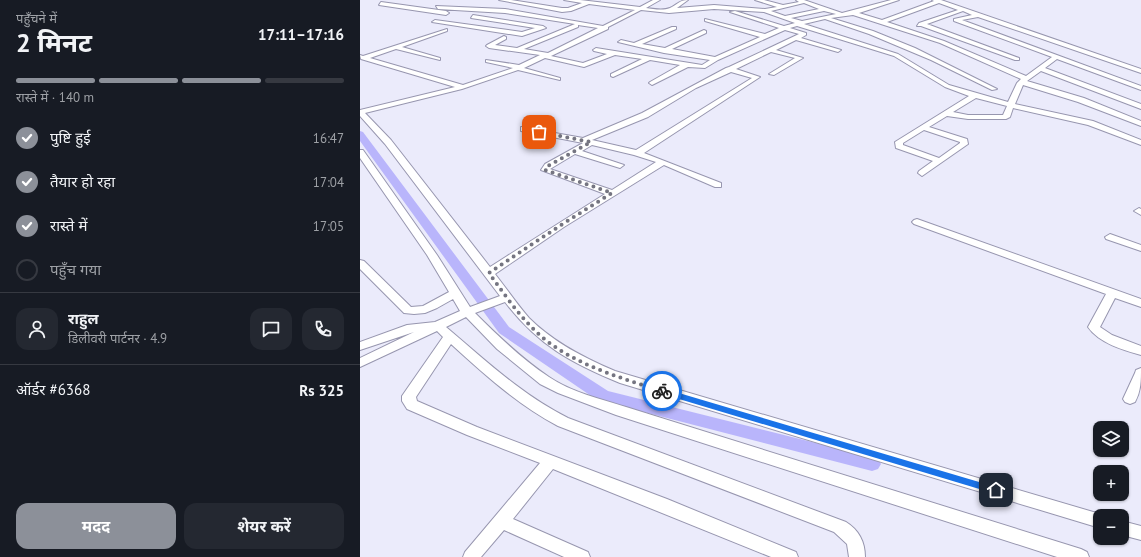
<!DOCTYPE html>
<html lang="hi">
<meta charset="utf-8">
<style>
body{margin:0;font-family:"PT Sans","Noto Sans Devanagari",sans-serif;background:#242831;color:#f1f3f6;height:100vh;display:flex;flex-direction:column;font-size:15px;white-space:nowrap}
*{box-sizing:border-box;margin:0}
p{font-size:13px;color:#9ea1a6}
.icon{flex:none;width:22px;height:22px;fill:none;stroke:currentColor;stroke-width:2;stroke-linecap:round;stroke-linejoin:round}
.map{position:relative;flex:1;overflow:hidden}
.sheet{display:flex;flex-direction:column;background:#171b24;width:360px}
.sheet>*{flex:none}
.fabs{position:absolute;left:733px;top:421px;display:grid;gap:8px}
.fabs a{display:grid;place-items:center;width:36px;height:36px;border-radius:8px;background:#171b24;box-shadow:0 1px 3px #0004;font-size:20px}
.pin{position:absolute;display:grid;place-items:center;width:34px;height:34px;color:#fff;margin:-17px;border-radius:8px;box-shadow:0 2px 6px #0006}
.courier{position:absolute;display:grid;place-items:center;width:40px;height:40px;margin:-20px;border:3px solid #1a73e8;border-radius:50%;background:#fff;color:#222;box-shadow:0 1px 5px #0007}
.summary em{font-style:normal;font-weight:700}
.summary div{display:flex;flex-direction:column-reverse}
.summary{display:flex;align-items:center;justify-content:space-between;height:68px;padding:0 16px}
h1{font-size:26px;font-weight:700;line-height:30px}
.bar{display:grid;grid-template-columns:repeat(4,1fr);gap:6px 4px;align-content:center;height:48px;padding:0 16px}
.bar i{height:5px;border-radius:3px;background:#363941}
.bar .on{background:#8c9099}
.bar p{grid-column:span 4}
.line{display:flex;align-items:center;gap:10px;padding:0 16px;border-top:1px solid #363941}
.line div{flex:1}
.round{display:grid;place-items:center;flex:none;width:42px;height:42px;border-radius:12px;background:#242831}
ol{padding:0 16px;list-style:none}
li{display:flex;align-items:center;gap:12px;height:44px}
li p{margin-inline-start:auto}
li .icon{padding:4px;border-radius:50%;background:#8c9099;color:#fff;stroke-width:4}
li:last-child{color:#9ea1a6}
li i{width:22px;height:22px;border:2px solid #363941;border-radius:50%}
.primary-button{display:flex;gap:8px;margin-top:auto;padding:8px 16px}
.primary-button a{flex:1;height:46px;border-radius:12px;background:#8c9099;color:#fff;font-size:16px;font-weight:700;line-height:46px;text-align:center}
.primary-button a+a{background:#242831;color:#f1f3f6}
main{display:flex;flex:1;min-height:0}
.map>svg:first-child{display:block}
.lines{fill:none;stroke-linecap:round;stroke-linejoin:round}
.canal{fill:#b9b5fb;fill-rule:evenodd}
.minor-casing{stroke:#9796af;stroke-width:2}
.minor{fill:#fff;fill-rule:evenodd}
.route{fill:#1a73e8}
.done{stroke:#757581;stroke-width:4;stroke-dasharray:0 7.2}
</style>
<main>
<section class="sheet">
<div class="summary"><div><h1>2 मिनट</h1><p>पहुँचने में</p></div><em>17:11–17:16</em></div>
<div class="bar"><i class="on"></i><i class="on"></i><i class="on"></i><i></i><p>रास्ते में · 140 m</p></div>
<ol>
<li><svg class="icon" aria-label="check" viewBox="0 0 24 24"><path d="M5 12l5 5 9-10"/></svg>पुष्टि हुई<p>16:47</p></li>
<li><svg class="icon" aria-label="check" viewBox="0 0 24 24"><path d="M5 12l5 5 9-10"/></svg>तैयार हो रहा<p>17:04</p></li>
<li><svg class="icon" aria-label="check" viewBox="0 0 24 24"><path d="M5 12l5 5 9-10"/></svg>रास्ते में<p>17:05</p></li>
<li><i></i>पहुँच गया</li>
</ol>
<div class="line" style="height:72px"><a class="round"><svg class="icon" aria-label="person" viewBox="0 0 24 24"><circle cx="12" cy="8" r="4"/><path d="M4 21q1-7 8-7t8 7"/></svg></a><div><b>राहुल</b><p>डिलीवरी पार्टनर · 4.9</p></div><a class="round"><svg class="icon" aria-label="chat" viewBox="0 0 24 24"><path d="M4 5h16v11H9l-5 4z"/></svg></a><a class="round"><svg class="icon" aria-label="phone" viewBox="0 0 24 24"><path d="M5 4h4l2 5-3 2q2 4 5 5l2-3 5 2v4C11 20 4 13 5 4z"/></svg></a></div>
<div class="line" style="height:52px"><div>ऑर्डर #6368</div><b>Rs 325</b></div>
<div class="primary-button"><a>मदद</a><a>शेयर करें</a></div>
</section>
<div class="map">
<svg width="781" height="557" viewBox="0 0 781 557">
<rect width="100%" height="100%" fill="#ebebfb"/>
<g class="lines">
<path class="canal" d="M0,131L3,132L149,327L248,391L512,457L518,459L521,464L518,469L512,471L237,400L139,333L0,141Z"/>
<g class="minor-casing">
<path id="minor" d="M139,0H151L202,8H208L222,3L204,0H220L280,7L293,0H300L286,8C293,9 303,11 310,8C317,5 319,0 328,0L317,8L354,5L405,9L417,7L395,0H404L423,5L439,2L436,0H444L482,13L531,0H539L499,13L522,20L574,1L572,0H581L781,69V73L618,17L602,20L781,86V90L697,59L685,68L781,104V109L681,71L667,81L724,98L781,121V126L718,102L663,85L655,104L733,121L781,140V145L728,125L653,108L650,117L646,119H608L587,116L569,127L607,139L608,144L562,176L558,173L559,171L573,161L536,148L535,142L609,96L585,87L534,56L437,26L430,28L446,33V35L441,38L481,50L478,52L436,40L416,50L443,58L414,75L409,74L435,58L411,52L376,69L400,77L284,153L361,183V187H355L304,165L204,227L135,274C146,288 157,304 169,318C193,342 224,358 255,371L740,514L745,516H740V528L260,383C211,363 178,345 145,302L115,313C138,336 162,359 189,377C211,392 241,399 266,407L721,549L727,552L729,557H697L256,415L198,393L180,384L137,349L106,317L86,327C125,360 162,395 208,418L486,522C499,530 505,542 505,557H489L487,544L474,532L198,426C158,405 125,375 91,344L56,397L57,401L117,427L307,499L436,552L438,557H411L193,469L153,519L228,552L230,557H204L144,530L121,557H103L105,552L180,463L107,435L47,409L42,401V396L83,337L77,331L0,367V358L54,332L0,350V342L47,325L75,322L100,311L93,299L77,308L65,313L54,314L44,313L0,269V260L4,261L51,307L63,306L89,292L67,255L0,158V150H3L77,255L110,307L140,296L25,144L0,116V110L95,87L1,59L0,55L3,56L87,29V31L42,47L80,58V60L36,49L10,58L103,85L153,68L126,62V60L159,65L180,55L129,48L126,46L127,45L144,36L146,37V39L135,45L157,48L215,24L145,13L78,9L76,6L145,9L243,26L275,10L229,4L211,11L202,12ZM444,3L459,9L425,16L411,11ZM579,3L598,10L559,23L557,26H561L655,60H659V58L567,24L603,11L612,15L594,19V21L692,57L666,76L584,41L527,22ZM354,9L404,12L435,23L424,26L375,11L370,12L419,28L405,34L345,19V21L400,37L355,57L312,49L346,33V31L344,30L305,48L282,44L316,29V27H312L274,43L261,40L258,42L304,53L350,60L342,65L236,48L233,50L234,51L247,54L223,63L191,56L248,29V27L281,10L309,13ZM464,11L476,14L442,21L431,18ZM493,15L580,43L661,79L657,83L648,102L589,85L538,54L444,24L465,19L509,34L571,60L632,90L637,89L555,48L513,31L471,18ZM218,25L238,28L188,53L164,49L218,27ZM425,30L439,34L369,67L366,68L282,113L223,138L161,127V131L223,143L185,164L181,170L245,194L130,267L31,140L5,113L102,89L158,70L200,80V78L164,68L185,58L224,67L255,55L282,59L251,74V76L253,77L290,60L320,65L290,82L289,83L292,85L328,67L345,68L358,60ZM371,72L392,78L276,150L232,140L288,117L336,88ZM616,98L647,106L643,115H608L593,112ZM564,130L600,142V143L579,158L543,145V143ZM232,145L274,155L296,162L252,190L190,169L215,154L260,168L264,165L222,151Z
M21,2L86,11L89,13L86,15L19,5Z
M113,15L183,26L186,28L162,36L72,22L75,20L162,32L175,28L111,18Z
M779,208L781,209V215L774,211Z
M557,219L781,299V307L755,298L740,327L752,335L781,346V355C763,350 739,343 728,327L746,294L554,224L552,222L554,220Z
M750,234L781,245V251L746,239L745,237Z
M781,368C781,381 781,391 775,402L770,404L765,402L763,399L775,373L776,370Z
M762,521L781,526V540L762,535Z"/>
</g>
<use href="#minor" class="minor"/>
</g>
<path class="route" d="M302,388L636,487L640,490L636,494L299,393L298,391Z"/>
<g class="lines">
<path class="done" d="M179,132L231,142L188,166L185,170L252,193L201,225L129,273C145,295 161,319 182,337C215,365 261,378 302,391"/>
</g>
</svg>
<div class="fabs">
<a><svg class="icon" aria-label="layers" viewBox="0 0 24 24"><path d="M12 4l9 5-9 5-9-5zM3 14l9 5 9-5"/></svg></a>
<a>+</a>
<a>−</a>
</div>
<div class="pin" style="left:179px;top:132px;background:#ea580c"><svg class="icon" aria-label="bag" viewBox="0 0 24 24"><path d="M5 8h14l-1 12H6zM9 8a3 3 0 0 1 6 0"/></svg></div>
<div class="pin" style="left:636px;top:490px;background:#1f2937"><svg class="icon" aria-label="home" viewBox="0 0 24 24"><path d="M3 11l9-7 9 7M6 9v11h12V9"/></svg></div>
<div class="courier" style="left:302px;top:391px"><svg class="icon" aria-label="bike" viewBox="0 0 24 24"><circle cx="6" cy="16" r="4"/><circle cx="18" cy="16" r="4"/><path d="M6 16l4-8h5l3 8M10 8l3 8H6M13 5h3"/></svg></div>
</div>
</main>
